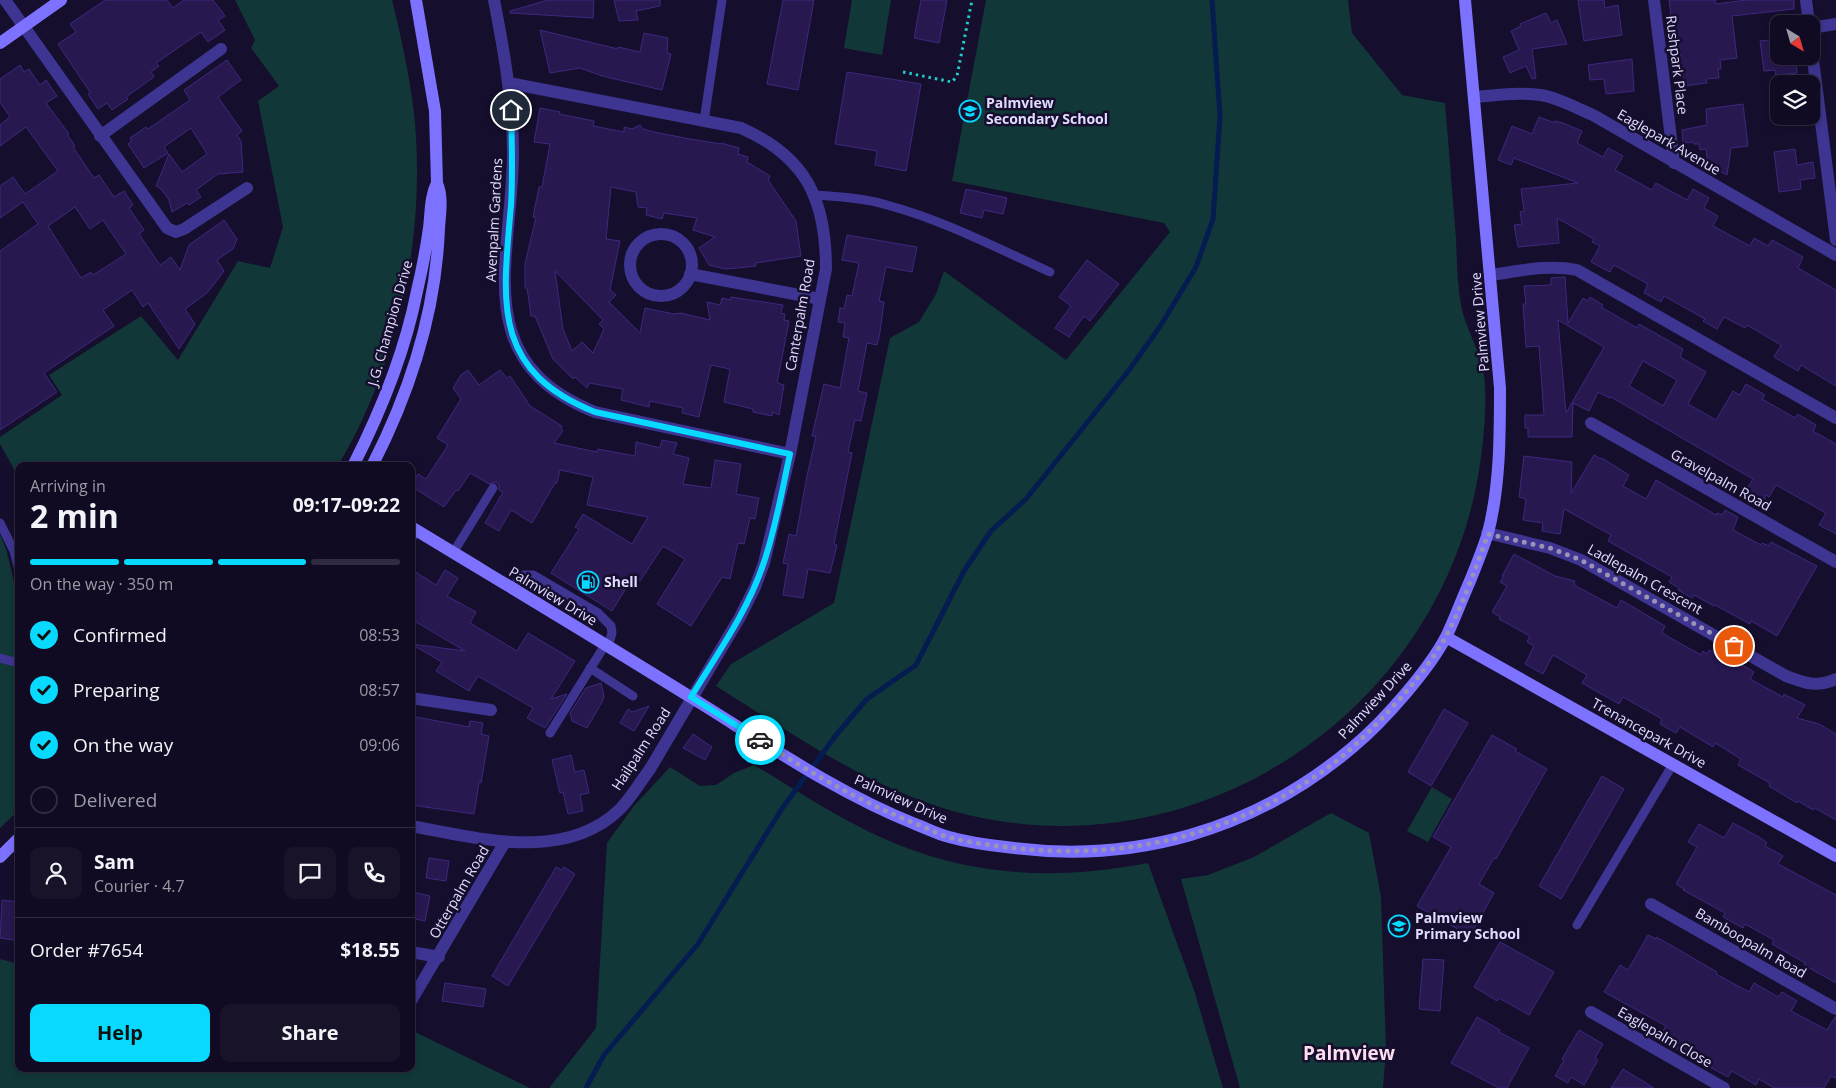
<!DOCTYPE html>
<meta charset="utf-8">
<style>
body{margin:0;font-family:"Open Sans",sans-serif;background:#19132a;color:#f1f3f6;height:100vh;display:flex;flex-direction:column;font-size:19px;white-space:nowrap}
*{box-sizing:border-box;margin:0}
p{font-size:16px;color:#9c9aa5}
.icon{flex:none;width:28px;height:28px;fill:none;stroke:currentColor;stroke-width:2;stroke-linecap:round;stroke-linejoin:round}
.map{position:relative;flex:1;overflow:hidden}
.details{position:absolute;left:15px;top:462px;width:400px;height:610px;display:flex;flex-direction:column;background:#100a22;border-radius:10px;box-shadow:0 2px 8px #0003,0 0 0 1px #302b40}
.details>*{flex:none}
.needle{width:32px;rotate:143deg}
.buttons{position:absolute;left:1770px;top:15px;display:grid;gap:10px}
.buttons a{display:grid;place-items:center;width:50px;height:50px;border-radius:10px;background:#100a22;box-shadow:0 2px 8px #0003,0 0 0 1px #302b40;font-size:25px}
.pin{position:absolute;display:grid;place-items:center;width:42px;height:42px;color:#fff;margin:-21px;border:2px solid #fff;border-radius:50%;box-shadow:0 1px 5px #0007}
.courier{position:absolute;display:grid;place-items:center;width:50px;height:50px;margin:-25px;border:4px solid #07d9ff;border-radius:50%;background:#fff;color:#222;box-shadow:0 1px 6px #0007}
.overview em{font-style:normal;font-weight:700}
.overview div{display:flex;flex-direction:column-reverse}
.overview{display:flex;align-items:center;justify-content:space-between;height:85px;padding:0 15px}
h1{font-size:32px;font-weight:700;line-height:38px}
.bar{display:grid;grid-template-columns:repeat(4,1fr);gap:8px 5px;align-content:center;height:60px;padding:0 15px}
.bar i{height:6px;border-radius:4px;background:#302b40}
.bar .active{background:#07d9ff}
.bar p{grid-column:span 4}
.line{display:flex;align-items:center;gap:12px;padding:0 15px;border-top:1px solid #302b40}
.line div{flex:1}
.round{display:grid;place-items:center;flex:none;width:52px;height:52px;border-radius:10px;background:#19132a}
ol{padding:0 15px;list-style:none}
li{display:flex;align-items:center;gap:15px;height:55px}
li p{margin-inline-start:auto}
li .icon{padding:5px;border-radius:50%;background:#07d9ff;color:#111;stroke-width:4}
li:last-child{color:#9c9aa5}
li i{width:28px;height:28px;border:2px solid #302b40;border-radius:50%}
.primary-button{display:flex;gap:10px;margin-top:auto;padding:10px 15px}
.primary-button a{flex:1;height:58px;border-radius:10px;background:#07d9ff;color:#111;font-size:20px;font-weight:700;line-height:58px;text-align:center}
.primary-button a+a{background:#19132a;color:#f1f3f6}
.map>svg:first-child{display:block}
.green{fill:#113738}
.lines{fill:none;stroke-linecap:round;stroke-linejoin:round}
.stream{stroke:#051c50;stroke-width:5}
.building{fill:#271850;stroke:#3e287f;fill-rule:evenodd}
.path{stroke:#23cbca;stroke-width:3;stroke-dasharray:2.5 4;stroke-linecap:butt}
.lane{stroke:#3d3591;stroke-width:9}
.street{stroke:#3d3591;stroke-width:12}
.secondary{stroke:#7d72ff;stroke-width:12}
.done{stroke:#9a93b6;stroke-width:5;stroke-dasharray:0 9}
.route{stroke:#07d9ff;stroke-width:6}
.labels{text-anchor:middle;stroke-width:5;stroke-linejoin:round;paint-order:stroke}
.street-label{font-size:14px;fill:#e1dbff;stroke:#150e2d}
.poi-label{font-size:14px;font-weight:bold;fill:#e1dbff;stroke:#150e2d;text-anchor:start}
.district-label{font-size:19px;font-weight:bold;fill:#ffddf1;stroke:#150e2d}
</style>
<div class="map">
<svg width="1836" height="1088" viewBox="0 0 1836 1088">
<rect width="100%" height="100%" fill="#150e2d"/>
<path class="green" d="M235,0H392C402,41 411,81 415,123C425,241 398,364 338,466H19V478L0,444V437L62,395L49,375L141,316L178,360L238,261L270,268L283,227L258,101L279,86L251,48L255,40Z
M852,0H891L882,55L844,48Z
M986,0H1348L1352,33L1402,95L1445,103C1449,148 1452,193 1456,238C1457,260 1457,283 1461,305C1465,327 1478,347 1483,369C1488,394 1484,439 1480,464C1445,705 1207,871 968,815C876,793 796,736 716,686L731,664L834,603L890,338L919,322L936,294L944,271L1066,360L1170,232L1164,223L952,181Z
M1,536L7,552L19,604V810L0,828V537Z
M754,765C788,785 821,807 856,825C950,875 1045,883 1148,863L1194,990L1223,1088H549L596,1028L607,843L633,807L670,767L700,786L716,785L734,773Z
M1432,787L1452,799L1428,842L1407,831Z
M1331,813L1369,833L1381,897L1386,1050L1383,1088H1240L1181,879L1208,875L1254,857Z
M0,959L19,964V1069H411V1030L530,1088H0Z"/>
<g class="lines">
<path class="stream" d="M586,1088L604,1055L698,944L781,810L836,735L867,699L916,665L964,571L991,531L1026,499L1130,369L1161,325L1196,267L1213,219L1220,116L1212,0"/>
</g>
<path class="building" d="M105,0H167L173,8L184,0H213L225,16L218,20L225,30L208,42L201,32L156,63L159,66L151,72L154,77L126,97L128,99L112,110L107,103L98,109L88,94L90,92L58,44L76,32L70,24Z
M548,0H594L593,18L510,13V11Z
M614,0H660V6L636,11L638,20L619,21Z
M783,0H814L798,90L767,84Z
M921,0H947L939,43L914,38Z
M1578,0H1604L1605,8L1618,5L1622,35L1584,41Z
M1669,0H1715L1716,4L1747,0H1794V9L1732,16L1737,58L1720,60L1721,69H1718L1719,78L1706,79L1707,83L1684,86L1678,39L1674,40Z
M1546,13L1551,23L1557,20L1567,44L1532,49L1536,78L1532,79L1526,66L1510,73L1503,57L1519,50L1511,31L1521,26L1520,24Z
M540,30L618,49V47L640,52L644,33L668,38L667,53L671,54L662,90L602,76L580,68L550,73Z
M1779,39V56H1795L1797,73L1776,75L1775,70L1764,71L1760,41Z
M1632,59L1634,91L1606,94L1604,79L1590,80L1588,65Z
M227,60L241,80L218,97L242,131L237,135L241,141L243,172L218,174L196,190L201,197L189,205L187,203L172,212L169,200L161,189L156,186L169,154L182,172L207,154L191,128L164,147L168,153L144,168L128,144L132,141L130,138L146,127L148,129L190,100L184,90Z
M20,65L24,72L29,69L40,85L46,80L57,96L46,103L69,134H67L75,146L73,147L94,178L99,175L114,197L124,191L133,205L129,208L144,230L139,234L160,265L171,257L180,270L189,245L224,220L237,239L233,249L217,260L224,271L207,293L185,309L195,324L179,349L148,303L143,307L132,290L103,310L114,326L44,373L57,392L0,430V251L38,224L23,202L0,218V186L13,177L25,194L58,171L26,127L0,146V125L10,117L0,102V79ZM75,207L90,229L103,220L126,254L93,275L91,272L81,278L48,226Z
M847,72L921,84L906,171L875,165L877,151L835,144Z
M1743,104L1748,146L1731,148L1727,175L1708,165L1706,149L1700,150L1699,144H1694L1693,142L1683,143L1682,130L1707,125L1706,109Z
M540,108L560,112L559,114L594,121L593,126L624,132V127L632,129L640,125L643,129L654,132L690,139L721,144V143L739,148L738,154L748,157L747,162L770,176L768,180L796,221L801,256L756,263V266L737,268L725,269L709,265L699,248L715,237L693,230L697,218L664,213L662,219L646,215L647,208L638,207L636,192L611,187L606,239L620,241L610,290L616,295L609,302L640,333L645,308L674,314L681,313L710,320L707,302L720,305L722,298L731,300V297L783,305L781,313L785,314L784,320L789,321L777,383L784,385L779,415L773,412L772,416L753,412V409L724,402L730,369L711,365L699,417L682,413L683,408L650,401L649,407L621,400L623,389L589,383L587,388L575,377L573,379L553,359L535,316H531L527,288H525V264L536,217H533L539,187H542L550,144L534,142ZM555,271L603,320L599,324L604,329L593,353L582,342L572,351L563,329Z
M1539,117L1555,123V121L1563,123L1582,131L1577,143L1603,157L1608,148L1623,156L1615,170L1652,190L1656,183L1687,200L1693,189L1709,198L1704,208L1718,216L1713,226L1750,246L1754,238L1768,246L1772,240L1803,257L1798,268L1836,290V386L1801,365L1798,371L1774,357L1781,345L1747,325L1745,328L1724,317L1717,329L1703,321L1705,319L1664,296L1661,302L1644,293L1648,284L1614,265L1610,272L1591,262L1600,246L1592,242L1594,239L1557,218L1559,243L1518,247L1514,225L1522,224L1520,212L1524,211L1521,189L1578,183L1514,158L1511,165L1498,160L1512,126L1532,134Z
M1795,149L1797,165L1813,162L1815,178L1800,180L1801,189L1779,192L1774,152Z
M966,189L1007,198L1003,214L984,210L982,218L960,213Z
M847,235L917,247L912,272L886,267L879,301L884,302L880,332L877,345L867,343L858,391L867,393L861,421L855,420L848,452L852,453L834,544L837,545L830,573L808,569L803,598L783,595L788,564L783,563L789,534L796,536L807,476L816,436H812L824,384L840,388L849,338L843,337L845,323L838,322L840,308L844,309L847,295L852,296L859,263L842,260Z
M1087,260L1119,284L1090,321L1084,316L1069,337L1055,328L1071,306L1059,297Z
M1565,277L1568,323L1583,298L1588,301L1590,297L1603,305L1601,307L1637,328L1639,324L1683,349L1680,357L1706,372L1688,404L1716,420L1733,391L1740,395L1746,384L1765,395L1762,399L1795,418L1798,414L1816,425L1813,431L1836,444V534L1819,525L1826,513L1776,485L1769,497L1766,495L1762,503L1744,493L1753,479L1611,397L1610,398L1598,392L1589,411L1573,403L1572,437H1528V428H1525V415H1544L1539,346L1526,347L1523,304H1526L1524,286L1551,285V278ZM1558,320L1604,347L1566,413L1561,355ZM1643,361L1677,380L1663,406L1629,386Z
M468,370L479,385L500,370L507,378L510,376L530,406L562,426L561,428L563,431L554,443L597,452L598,449L635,456L636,442L660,448L662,440L677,443L673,454L689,458L683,484L711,488L715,460L741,464L736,494L759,498L755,519L750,518L744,544L738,543L730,579L722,577L691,626L657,604L685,559L663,546L640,581L633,577L612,611L551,573L579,529L575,527L583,514L632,544L648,517L587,505L593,477L560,470L557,483H555L532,523L511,510L499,531L485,523L503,492L499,490V485L496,482L489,484L470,473L458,491L456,490L444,507L411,486L418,474L426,479L448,445L437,438L461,399L453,388L461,375Z
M1594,455L1601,459L1602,458L1629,475L1623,486L1646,499L1656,480L1716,515L1717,513L1722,515L1725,510L1738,517L1733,530L1761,545L1762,543L1769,546L1771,542L1817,566L1777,636L1751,621L1750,624L1715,605L1714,606L1694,595L1692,598L1678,590L1679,588L1669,582L1672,577L1608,541L1611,535L1564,509L1560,534L1542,531L1543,523L1523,520L1526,499L1519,497L1524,456L1572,462L1571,493Z
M1514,554L1555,576L1575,581L1574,585L1617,608L1621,600L1665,626L1662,632L1667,636L1701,655L1703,651L1707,654L1709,650L1733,664L1734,662L1739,665L1741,664L1754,672L1750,679L1783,697L1784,694L1805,705L1797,718L1819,724L1836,734V820L1815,808L1813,810L1798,801L1797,803L1769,786L1770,783L1738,765L1741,759L1715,743L1713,747L1680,727L1676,733L1660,724L1662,719L1623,697L1619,704L1582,683L1587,675L1553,655L1543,674L1525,664L1534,646L1527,642L1530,636L1499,619L1500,617L1492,612L1507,586L1500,582L1503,577L1502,576Z
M411,569L436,585L445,570L458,578L447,596L476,612L470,623L517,651L528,633L575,661L551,699L567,694L545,728L527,718L533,708L478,676L469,691L436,671L442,662L411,644L465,651L411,619Z
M601,683L604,696L602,702L587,728L572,721L570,713L586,688Z
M649,706L634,731L620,723L628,709L632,712Z
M1444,709L1468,723L1431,786L1408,772Z
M411,716L469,727L470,721L483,723L481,734L489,736L481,783L479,782L474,814L411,805Z
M693,734L712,747L705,760L683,748Z
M1492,735L1517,749L1515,751L1547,769L1496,859L1494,858L1479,884L1494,893L1470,936L1417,906L1451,847L1433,837Z
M571,755L575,772L584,770L589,793L580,795L583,811L568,814L563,792L560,793L552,760Z
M1602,776L1624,789L1561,899L1539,886Z
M1733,823L1759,837L1767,843L1765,846L1783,856L1778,864L1836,895V983L1804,965L1805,963L1772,944L1774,940L1745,924L1743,928L1723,917L1725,913L1683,890L1684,889L1676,884L1697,847L1688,842L1699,824L1724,838Z
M429,858L449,861L446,881L426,878Z
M556,867L562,870L564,867L575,874L508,986L492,976Z
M413,892L430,896L425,921L411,918Z
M2,900L19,902V941L0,938Z
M1648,935L1656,939V937L1674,947L1717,972L1716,974L1749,992L1754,983L1778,997L1782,992L1797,1001L1791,1011L1827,1030L1835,1017H1836V1078L1831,1076L1824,1088H1774L1759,1079L1756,1085L1732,1071L1728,1077L1677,1049L1678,1047L1660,1036L1666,1026L1604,992L1620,965L1628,970Z
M1500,942L1554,972L1529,1015L1499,998L1497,1001L1474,987Z
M1423,959L1444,960L1440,1011L1419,1009Z
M445,983L486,989L483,1007L442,1001Z
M1477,1017L1500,1030L1499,1032L1529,1048L1507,1088H1499L1451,1063Z
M1579,1030L1603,1044L1595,1058L1598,1060L1584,1085L1571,1077L1568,1083L1555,1076L1564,1060L1562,1059Z
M1623,1069L1654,1088H1611Z"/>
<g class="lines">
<path class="path" d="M903,72L952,82L957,76L972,0"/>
<path class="lane" d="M704,121L722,0
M815,195C839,197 864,198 887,205C943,220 997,248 1050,272
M0,523L14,551L19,570
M411,539L417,531
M453,553L493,488
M513,589L519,578L523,575H533L598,613L611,626L612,633L608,647
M0,658L19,663
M590,668L633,696
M550,733L605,645
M1577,925L1673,764"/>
<path class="street" d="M5,0L167,228L176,232L184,229L247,188
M494,0C504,51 513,102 513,154C512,261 468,361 595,412L790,454
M1654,0L1674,163
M1806,0L1809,24
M1811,28L1836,24
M1811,44L1836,240
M1474,97C1496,95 1519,92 1541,95C1559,98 1576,108 1593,115L1836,255
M100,136L221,49
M630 265a31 31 0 1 1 62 0a31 31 0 1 1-62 0Z
M690,274L820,299
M1491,275C1519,271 1549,264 1577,270L1836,418
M1591,423L1836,562
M1487,533L1550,548L1581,560L1786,676C1805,683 1816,688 1836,679
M411,698L491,710
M411,826C478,838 565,863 620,809C632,797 640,782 650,769L740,617L755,587L764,563L790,454L826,269C826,199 806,157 741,128L509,83
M1651,904L1836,1009
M411,952L439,957
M411,1001L505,842
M1591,1012L1724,1088"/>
<path class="secondary" d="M0,43L61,0
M353,466C381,411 405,352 417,291C422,270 426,249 429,228C431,212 430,197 437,183L435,111L416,0
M372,466C410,392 436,312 439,228C440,213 443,197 437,183
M411,527C505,584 599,640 692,698C765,743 835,792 915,824C926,828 937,834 949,837C967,842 987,845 1006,847C1134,865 1255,830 1353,747C1384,721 1429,670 1447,635C1455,618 1462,599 1470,581C1476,566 1483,549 1488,533C1500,486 1500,436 1500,388L1465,0
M1446,637L1836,856
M0,857L19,838"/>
</g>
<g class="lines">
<path class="done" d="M760,740C810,773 863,803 919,825C929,829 938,834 948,837C967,842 987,845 1006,847C1118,862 1235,836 1327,768C1348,753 1366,735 1384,716C1406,693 1429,666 1445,638C1462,607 1476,567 1488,534L1550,548L1581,560L1734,646"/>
<path class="route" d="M511,110C512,142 513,173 511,205C503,300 490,370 595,412L790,454C782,490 776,527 764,562C748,611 717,654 691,697L760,740"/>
</g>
<defs>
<g id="school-ring" transform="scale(1.125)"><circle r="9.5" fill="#150e2d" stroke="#07d9ff" stroke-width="1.5"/><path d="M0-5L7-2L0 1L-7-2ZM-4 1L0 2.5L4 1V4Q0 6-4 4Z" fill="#07d9ff"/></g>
<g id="fuel-ring" transform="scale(1.125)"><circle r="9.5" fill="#150e2d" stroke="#07d9ff" stroke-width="1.5"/><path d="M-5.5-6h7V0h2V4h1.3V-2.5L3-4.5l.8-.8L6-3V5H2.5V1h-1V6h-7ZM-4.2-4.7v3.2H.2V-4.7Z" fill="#07d9ff"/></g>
</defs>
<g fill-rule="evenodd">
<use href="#school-ring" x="970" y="111"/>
<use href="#fuel-ring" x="588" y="582"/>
<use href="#school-ring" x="1399" y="926"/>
</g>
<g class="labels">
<g class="street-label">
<text transform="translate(1677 65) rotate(83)" y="5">Rushpark Place</text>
<text transform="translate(1669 142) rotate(30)" y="5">Eaglepark Avenue</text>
<text transform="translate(494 220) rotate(-87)" y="5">Avenpalm Gardens</text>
<text transform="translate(800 315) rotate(-80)" y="5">Canterpalm Road</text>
<text transform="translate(1480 322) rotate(-95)" y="5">Palmview Drive</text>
<text transform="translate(390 323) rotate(-74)" y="5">J.G. Champion Drive</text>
<text transform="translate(1721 480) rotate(29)" y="5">Gravelpalm Road</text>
<text transform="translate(1645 579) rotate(29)" y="5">Ladlepalm Crescent</text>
<text transform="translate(553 596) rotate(31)" y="5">Palmview Drive</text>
<text transform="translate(1375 700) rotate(-47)" y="5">Palmview Drive</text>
<text transform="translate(1649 733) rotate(29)" y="5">Trenancepark Drive</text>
<text transform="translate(641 749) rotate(-57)" y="5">Hailpalm Road</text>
<text transform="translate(901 799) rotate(24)" y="5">Palmview Drive</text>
<text transform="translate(459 892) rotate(-60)" y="5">Otterpalm Road</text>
<text transform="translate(1751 943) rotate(30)" y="5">Bamboopalm Road</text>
<text transform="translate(1665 1037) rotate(30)" y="5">Eaglepalm Close</text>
</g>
<g class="poi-label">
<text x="986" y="108">Palmview<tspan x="986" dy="16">Secondary School</tspan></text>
<text x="604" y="587">Shell</text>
<text x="1415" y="923">Palmview<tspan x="1415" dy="16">Primary School</tspan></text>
</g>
<g class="district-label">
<text x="1349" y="1060">Palmview</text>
</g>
</g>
</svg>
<div class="buttons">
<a><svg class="needle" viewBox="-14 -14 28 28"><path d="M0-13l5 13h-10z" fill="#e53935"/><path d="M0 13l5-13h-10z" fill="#9c9aa5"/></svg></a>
<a><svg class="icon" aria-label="layers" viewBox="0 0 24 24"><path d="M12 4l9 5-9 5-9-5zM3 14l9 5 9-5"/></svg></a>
</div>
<div class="pin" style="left:1734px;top:646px;background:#ea580c"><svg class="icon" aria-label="bag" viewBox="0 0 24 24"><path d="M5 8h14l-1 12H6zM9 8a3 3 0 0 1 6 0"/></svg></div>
<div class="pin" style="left:511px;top:110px;background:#1f2937"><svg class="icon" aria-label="home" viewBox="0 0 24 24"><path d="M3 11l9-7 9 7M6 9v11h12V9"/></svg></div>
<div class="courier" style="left:760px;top:740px"><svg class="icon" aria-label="car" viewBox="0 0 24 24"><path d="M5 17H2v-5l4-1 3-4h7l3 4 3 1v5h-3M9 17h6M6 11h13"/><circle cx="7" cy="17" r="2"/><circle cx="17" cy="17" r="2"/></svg></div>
<section class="details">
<div class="overview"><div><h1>2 min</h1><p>Arriving in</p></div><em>09:17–09:22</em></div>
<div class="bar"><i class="active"></i><i class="active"></i><i class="active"></i><i></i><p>On the way · 350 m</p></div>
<ol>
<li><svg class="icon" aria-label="check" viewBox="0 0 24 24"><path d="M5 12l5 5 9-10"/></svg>Confirmed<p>08:53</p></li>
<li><svg class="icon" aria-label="check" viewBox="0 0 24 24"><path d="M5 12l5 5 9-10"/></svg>Preparing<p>08:57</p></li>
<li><svg class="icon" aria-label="check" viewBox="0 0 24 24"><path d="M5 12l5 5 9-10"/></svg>On the way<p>09:06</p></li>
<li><i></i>Delivered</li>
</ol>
<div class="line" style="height:90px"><a class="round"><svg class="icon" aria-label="person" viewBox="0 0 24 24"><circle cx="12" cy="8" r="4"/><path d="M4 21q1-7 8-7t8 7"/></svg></a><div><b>Sam</b><p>Courier · 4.7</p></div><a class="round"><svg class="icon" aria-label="chat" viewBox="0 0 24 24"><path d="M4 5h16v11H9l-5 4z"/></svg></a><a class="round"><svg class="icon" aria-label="phone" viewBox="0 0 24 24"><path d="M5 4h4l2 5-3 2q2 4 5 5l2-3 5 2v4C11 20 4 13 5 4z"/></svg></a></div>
<div class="line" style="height:65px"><div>Order #7654</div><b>$18.55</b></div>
<div class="primary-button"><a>Help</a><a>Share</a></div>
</section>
</div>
